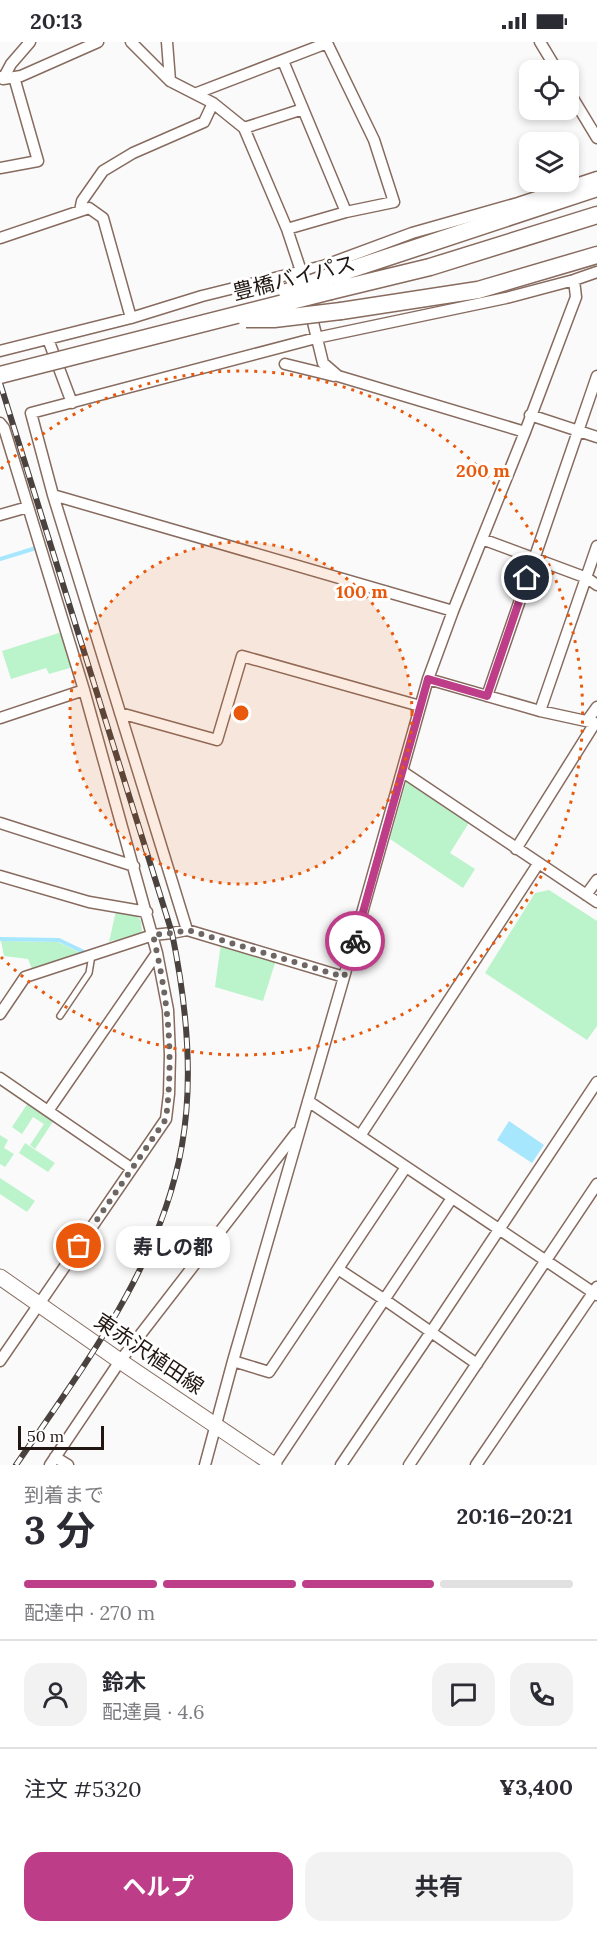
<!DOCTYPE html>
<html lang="ja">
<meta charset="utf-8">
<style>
body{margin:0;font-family:Lora,"Noto Sans JP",serif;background:#f2f2f3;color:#2b2b33;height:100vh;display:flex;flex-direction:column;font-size:22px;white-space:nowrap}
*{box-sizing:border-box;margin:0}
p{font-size:20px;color:#7c7c81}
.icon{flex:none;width:33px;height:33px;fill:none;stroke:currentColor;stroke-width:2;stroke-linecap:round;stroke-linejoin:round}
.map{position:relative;height:1423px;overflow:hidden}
.sheet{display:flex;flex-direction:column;background:#fff;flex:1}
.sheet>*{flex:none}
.controls{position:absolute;left:519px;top:18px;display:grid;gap:12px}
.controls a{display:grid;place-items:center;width:60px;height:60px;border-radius:12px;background:#fff;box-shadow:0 3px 9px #0003;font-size:30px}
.scale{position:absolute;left:18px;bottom:15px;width:86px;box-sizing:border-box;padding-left:6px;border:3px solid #211611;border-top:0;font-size:16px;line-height:21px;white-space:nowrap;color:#211611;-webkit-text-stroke:4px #fff;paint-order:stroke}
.pin{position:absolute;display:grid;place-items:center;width:51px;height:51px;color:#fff;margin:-26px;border:3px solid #fff;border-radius:50%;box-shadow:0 2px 6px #0007}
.courier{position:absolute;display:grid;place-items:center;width:60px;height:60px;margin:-30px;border:4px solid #be3d88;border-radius:50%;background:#fff;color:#222;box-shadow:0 2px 8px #0007}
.bubble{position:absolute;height:42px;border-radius:18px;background:#fff;box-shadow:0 3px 9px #0003;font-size:20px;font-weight:700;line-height:42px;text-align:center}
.headline em{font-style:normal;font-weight:700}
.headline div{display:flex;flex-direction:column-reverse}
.headline{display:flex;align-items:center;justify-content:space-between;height:102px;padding:0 24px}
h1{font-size:39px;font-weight:700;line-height:45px}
.bar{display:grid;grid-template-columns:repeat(4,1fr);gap:9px 6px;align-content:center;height:72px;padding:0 24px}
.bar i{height:8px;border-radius:4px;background:#e1e1e2}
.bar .active{background:#be3d88}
.bar p{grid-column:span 4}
.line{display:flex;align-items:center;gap:15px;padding:0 24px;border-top:2px solid #e1e1e2}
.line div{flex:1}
.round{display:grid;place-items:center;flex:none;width:63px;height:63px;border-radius:18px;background:#f2f2f3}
.primary-button{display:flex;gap:12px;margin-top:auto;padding:12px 24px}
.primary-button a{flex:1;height:69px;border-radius:18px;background:#be3d88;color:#fff;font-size:24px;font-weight:700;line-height:69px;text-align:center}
.primary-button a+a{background:#f2f2f3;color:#2b2b33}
.status{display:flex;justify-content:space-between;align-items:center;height:42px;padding:0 30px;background:#fff;direction:ltr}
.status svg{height:16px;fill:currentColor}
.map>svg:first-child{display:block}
.green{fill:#bbf3cb}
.water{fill:#a7e7fd}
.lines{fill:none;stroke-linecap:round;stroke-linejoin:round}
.stream{stroke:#a7e7fd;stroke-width:4}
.service-casing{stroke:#876b5f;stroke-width:8}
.minor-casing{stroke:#876b5f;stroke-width:13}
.secondary-casing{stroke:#876b5f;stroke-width:17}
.trunk-casing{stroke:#876b5f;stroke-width:19}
.service{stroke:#fff;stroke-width:5}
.minor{stroke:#fff;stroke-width:10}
.secondary{stroke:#fff;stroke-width:15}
.trunk{stroke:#fff;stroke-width:16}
.rail-casing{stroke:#4a423e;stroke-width:6}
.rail{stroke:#fff;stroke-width:4;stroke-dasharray:11;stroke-linecap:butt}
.trunk-bridge-casing{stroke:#876b5f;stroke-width:19;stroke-linecap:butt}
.trunk-bridge{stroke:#fff;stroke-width:16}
.done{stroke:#6d6663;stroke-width:6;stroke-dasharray:0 10.8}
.route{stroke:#be3d88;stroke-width:8}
.ring{fill:none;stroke:#e8590c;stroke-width:3;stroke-dasharray:3 6}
.labels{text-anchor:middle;stroke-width:6;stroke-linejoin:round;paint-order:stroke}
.street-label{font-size:21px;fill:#211611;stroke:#fff}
.centre{fill:#e8590c;stroke:#fff;stroke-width:3}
.ring-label{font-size:18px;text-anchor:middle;font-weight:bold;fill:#e8590c;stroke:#fff;stroke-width:6;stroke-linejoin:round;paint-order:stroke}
</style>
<div class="status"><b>20:13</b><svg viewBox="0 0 49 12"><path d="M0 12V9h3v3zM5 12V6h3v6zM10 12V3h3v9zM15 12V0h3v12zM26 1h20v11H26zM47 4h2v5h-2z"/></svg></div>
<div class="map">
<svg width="597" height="1423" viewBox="0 0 597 1423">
<rect width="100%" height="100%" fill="#fafafa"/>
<path class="green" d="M62,590L73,625L49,632L46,626L11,637L2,609Z
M407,737L470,779L450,811L475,827L463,846L390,797Z
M549,848L597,879V984L587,998L485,931L535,851Z
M116,869L137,874L141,879L142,889L137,894L118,901L114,898L109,900Z
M1,899L58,900L81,911V913L32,927L28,917L4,914Z
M221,901L276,918L263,959L215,945Z
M28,1061L54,1078L35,1107L30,1103L44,1082L33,1075L22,1092L12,1085Z
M0,1093L8,1098L4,1106L14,1112L5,1125L0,1122Z
M25,1101L55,1121L48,1130L19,1111Z
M0,1136L35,1159L27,1170L0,1152Z"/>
<path class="water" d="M509,1079L544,1103L532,1121L497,1098Z"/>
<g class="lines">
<path class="stream" d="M0,517L36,506
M0,897L59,898L86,911"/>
<g class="service-casing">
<path id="service" d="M60,974L89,931L92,913"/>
</g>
<g class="minor-casing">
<path id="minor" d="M131,0L170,39L213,61L244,86L287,187L303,235
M167,0L170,39
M540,0L557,28
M283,19L346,170
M0,35L3,37L21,34L98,0
M3,37L11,22L30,0
M568,48L597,96
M197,51L327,1L374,98L394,160L346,170L287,187
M244,86L303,67
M0,126L38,119L14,35
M80,169L82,159L103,129L133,111L204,80L213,61
M0,196L89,166L103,176L131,276
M310,268L323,321L338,334L525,390
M48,297L72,361
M0,309L131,276L202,254L323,224L412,191L518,161L597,135
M285,322L334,334
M530,373L597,395
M0,381L4,386L84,648L157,911L168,968L170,1013L169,1052L166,1077L0,1319
M53,453L453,569
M0,473L28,465
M482,497L587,536L597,543
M428,637L540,669L595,681L516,807
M487,654L597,334
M540,669L597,504
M120,671L217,698L242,614L420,664
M0,676L84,648
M587,679L597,665
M403,730L597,860
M0,781L134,824
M0,834L89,860L147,870
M586,853L597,838
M187,888L53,453L31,371L316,296L506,256L574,238L597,230
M0,972L25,935L153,893L172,891L187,888L344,935
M0,1036L131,1126
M308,1059L597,1253
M48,1069L157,911
M360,1094L538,822
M338,1227L385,1258L477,1322
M233,1319L269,1330L406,1125
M55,1415L68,1423
M50,1423L120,1319L296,1091
M205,1423L233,1319L344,935L428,637L453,569L525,390L576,255L574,238
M274,1423L452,1156
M341,1423L431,1290L597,1040
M409,1423L597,1142
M476,1423L597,1245"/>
</g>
<g class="secondary-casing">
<path id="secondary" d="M0,1235L120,1319L274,1423"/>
</g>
<g class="trunk-casing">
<path id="trunk" d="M331,234L597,146
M331,249L430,225L597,173
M341,269L478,248L597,213"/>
</g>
<use href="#service" class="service"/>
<use href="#minor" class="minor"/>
<use href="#secondary" class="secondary"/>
<use href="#trunk" class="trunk"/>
<g class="rail-casing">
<path id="rail" d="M0,341L172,891C186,959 194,1035 182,1103C161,1224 83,1325 16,1423"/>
</g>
<use href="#rail" class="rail"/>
<g class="trunk-bridge-casing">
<path id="trunk-bridge" d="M287,250L331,234
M246,277H274L341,269
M0,333L331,249"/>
</g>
<use href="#trunk-bridge" class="trunk-bridge"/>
</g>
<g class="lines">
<path class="done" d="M79,1204L166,1077C174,1011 168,957 153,893L172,891L188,888L344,935L355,899"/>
<path class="route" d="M355,899L428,637L487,654L527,536"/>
</g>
<circle cx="241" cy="671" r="171" fill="#e8590c" fill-opacity=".12"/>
<g class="ring">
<circle cx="241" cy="671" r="171"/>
<path d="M1 427A342 342 0 1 1 1 915"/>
</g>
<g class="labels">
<g class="street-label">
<text transform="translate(294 236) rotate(-14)" y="7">豊橋バイパス</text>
<text transform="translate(149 1312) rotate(34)" y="7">東赤沢植田線</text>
</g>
</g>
<circle cx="241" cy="671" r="9" class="centre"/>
<g class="ring-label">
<text x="483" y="435">200 m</text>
<text x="362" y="556">100 m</text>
</g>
</svg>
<div class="controls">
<a><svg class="icon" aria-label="locate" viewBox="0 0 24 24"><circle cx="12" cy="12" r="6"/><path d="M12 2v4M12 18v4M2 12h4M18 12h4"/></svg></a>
<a><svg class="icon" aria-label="layers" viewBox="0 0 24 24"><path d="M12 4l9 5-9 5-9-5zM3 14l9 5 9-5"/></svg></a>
</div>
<div class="scale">50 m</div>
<div class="pin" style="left:79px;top:1204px;background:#ea580c"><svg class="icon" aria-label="bag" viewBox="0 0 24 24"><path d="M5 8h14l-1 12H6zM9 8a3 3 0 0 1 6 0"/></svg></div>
<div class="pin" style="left:527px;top:536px;background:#1f2937"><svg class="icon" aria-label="home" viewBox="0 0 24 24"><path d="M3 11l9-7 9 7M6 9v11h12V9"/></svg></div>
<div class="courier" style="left:355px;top:899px"><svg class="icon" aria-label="bike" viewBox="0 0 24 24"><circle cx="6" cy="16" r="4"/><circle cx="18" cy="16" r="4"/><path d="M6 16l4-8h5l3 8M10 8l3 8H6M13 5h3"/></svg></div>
<div class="bubble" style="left:116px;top:1184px;width:114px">寿しの都</div>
</div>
<section class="sheet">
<div class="headline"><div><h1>3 分</h1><p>到着まで</p></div><em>20:16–20:21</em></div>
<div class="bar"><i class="active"></i><i class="active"></i><i class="active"></i><i></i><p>配達中 · 270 m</p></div>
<div class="line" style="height:108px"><a class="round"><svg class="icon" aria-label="person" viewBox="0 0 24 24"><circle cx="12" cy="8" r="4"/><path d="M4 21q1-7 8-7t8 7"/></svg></a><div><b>鈴木</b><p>配達員 · 4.6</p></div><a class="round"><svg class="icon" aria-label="chat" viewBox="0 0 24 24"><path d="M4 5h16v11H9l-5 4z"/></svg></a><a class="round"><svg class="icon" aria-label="phone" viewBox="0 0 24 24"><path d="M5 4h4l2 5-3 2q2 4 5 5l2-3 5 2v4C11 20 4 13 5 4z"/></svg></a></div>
<div class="line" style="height:78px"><div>注文 #5320</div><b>¥3,400</b></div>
<div class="primary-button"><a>ヘルプ</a><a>共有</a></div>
</section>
